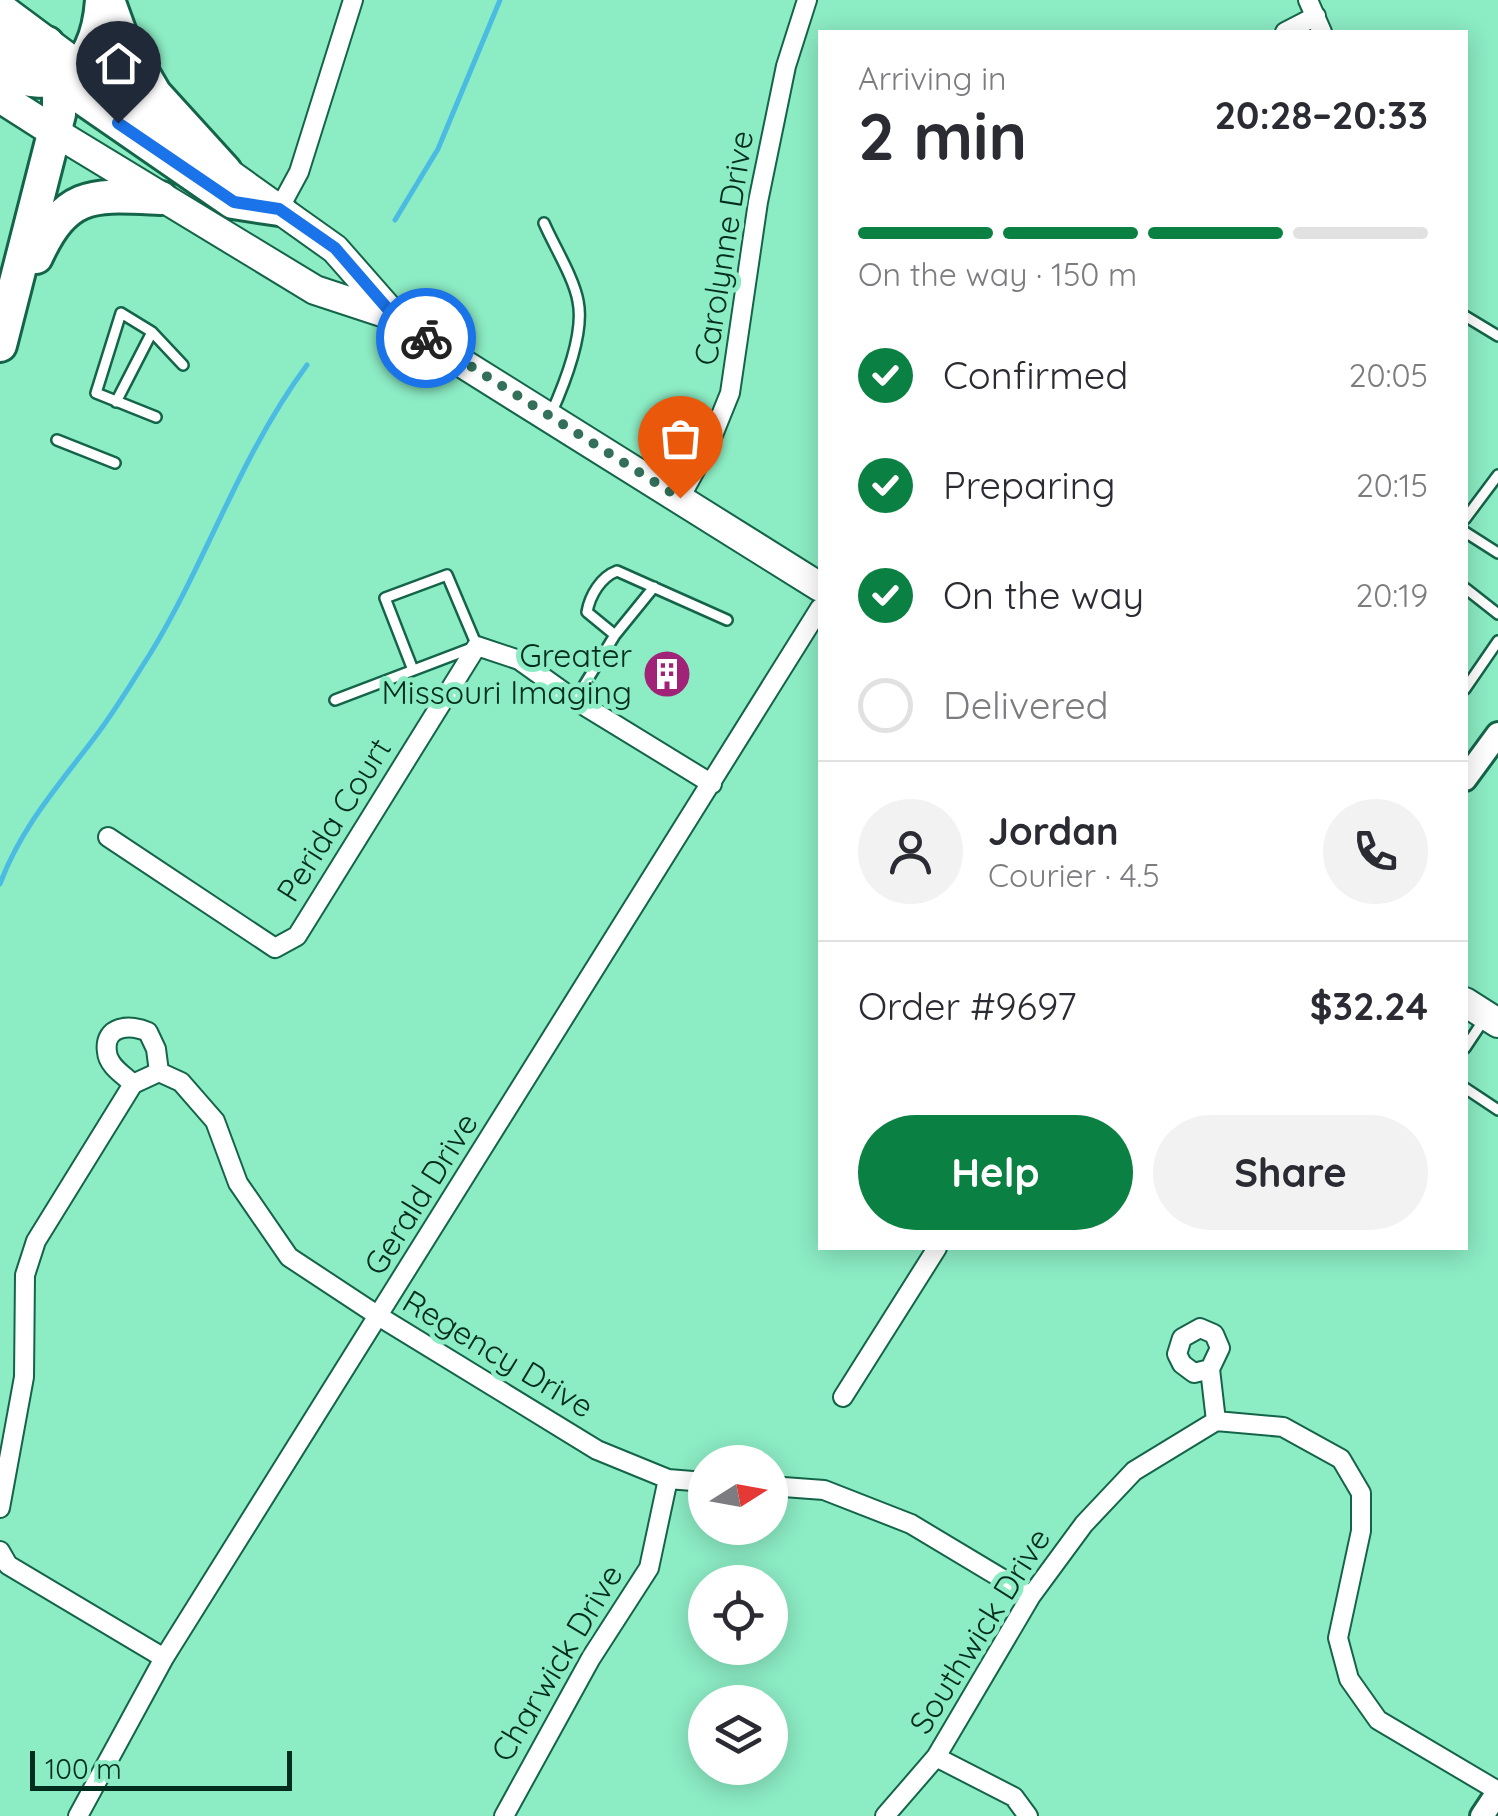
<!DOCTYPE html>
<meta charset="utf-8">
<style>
body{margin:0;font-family:Quicksand,sans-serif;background:#f2f2f3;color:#2b2b33;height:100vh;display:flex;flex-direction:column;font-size:38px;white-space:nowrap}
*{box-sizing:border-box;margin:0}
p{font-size:32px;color:#7c7c81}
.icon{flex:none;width:55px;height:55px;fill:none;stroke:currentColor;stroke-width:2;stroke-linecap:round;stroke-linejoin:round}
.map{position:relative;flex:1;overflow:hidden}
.details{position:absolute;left:818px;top:30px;width:650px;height:1220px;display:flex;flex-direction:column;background:#fff;border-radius:0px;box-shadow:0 5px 25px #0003}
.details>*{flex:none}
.needle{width:65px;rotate:79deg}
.buttons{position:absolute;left:688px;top:1445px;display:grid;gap:20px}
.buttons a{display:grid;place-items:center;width:100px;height:100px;border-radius:50%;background:#fff;box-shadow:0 5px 25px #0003;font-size:50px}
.scale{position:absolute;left:30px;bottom:25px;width:262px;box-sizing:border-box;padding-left:10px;border:5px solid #012d1f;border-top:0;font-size:28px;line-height:35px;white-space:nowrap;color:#012d1f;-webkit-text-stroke:8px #8cecc4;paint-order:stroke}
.pin{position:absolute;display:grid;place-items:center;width:85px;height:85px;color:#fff;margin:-102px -42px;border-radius:50% 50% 50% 0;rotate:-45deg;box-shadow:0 0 10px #0007}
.pin .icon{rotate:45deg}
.courier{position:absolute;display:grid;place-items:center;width:100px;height:100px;margin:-50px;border:8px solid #1a73e8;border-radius:50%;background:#fff;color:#222;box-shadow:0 2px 12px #0007}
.overview em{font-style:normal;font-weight:700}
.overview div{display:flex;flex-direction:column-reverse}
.overview{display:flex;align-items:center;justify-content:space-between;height:170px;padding:0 40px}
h1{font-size:65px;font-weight:700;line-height:75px}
.bar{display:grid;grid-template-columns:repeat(4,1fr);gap:15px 10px;align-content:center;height:120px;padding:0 40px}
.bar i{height:12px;border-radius:8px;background:#e1e1e2}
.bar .on{background:#0b8043}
.bar p{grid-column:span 4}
.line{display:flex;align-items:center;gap:25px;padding:0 40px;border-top:2px solid #e1e1e2}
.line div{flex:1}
.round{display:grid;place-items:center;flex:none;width:105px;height:105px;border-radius:52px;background:#f2f2f3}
ol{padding:0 40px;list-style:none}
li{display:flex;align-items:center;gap:30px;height:110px}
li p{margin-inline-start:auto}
li .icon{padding:10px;border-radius:50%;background:#0b8043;color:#fff;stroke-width:4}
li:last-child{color:#7c7c81}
li i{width:55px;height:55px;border:5px solid #e1e1e2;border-radius:50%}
.action{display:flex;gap:20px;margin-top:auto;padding:20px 40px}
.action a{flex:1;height:115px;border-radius:60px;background:#0b8043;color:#fff;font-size:40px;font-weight:700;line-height:115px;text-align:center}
.action a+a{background:#f2f2f3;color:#2b2b33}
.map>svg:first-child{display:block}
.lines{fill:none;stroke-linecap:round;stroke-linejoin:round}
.stream{stroke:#4bbbe3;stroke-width:5}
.service-casing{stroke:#146449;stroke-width:14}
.minor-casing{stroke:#146449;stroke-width:22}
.tertiary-casing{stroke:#146449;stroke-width:28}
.primary-casing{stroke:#146449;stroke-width:32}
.trunk-casing{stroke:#146449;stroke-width:35}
.motorway-casing{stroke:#146449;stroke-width:38}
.service{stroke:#fff;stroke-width:9}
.minor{stroke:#fff;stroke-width:18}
.tertiary{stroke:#fff;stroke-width:22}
.primary{stroke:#fff;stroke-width:28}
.trunk{stroke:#fff;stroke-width:30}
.motorway{stroke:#fff;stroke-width:32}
.done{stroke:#327059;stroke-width:10;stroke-dasharray:0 18}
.route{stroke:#1a73e8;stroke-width:12}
.labels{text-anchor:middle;stroke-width:10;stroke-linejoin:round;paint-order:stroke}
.street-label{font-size:32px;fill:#012d1f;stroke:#8cecc4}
.poi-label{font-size:32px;fill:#012d1f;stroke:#8cecc4;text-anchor:end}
</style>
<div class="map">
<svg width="1498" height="1816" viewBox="0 0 1498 1816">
<rect width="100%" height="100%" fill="#8cecc4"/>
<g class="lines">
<path class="stream" d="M395,220L438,149L500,0
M0,884C21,827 59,785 95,737C115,711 132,682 150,654C208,559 239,457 307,365"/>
<g class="service-casing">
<path id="service" d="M544,223C554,246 574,278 578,301C585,334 564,385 551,414
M1465,316L1498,336
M116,402L152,332
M156,417L96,393L121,313L152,332L183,365
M57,440L115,463
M1465,519L1498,475
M1465,532L1498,553
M1465,588L1498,614
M615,635L654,587
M1465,689L1498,641
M335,700L477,646L447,575L385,598L413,670
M575,700L615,635L587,612C590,595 601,577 617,571L727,620
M1465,1048L1483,1021
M1465,1088L1498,1110"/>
</g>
<g class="minor-casing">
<path id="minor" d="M1308,0L1322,32
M1285,32L1316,16
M279,209L299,172L353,0
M680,498L709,445L730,393L758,202L786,66L807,0
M108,837L275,948L297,936L477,646L519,660L575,700L712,784
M133,1084L159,1072L181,1082L215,1121L238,1183L289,1257L380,1317L597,1450L668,1479L705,1482
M133,1084C124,1075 108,1066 107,1052C103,1025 131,1024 148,1032L156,1049L159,1072
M1210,1369L1194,1373L1182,1364L1177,1354L1182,1338L1200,1328L1214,1334L1220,1348L1210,1369L1216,1421
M843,1397L937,1248
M770,1486L824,1490L911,1524L1031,1596
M0,1508L24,1377L25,1275L36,1241L133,1084
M0,1551L8,1565L164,1658
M936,1757L1014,1797L1028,1816
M78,1816L164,1658L820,608
M504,1816L591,1658L649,1568L668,1479
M885,1816L936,1757L1031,1596L1084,1524L1134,1471L1216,1421L1283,1427L1341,1459L1361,1493V1531L1338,1638L1349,1679L1378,1720L1498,1791"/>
</g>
<g class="tertiary-casing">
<path id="tertiary" d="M1465,779L1498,734
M1482,1816L1498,1792"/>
</g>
<g class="primary-casing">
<path id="primary" d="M78,66L335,249L393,315L462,363L820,587
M55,132L315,290L391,315
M1465,1002L1498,1023"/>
</g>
<g class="trunk-casing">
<path id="trunk" d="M0,8L66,57
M0,97L55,132"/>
</g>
<g class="motorway-casing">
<path id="motorway" d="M108,0L121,36L155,94L225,171
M0,41L233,202L279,209
M0,74C17,77 40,84 56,79C90,70 100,30 102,0
M36,257C67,190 93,195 161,198
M0,345L59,114V90L47,43"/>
</g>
<use href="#service" class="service"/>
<use href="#minor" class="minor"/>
<use href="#tertiary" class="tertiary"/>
<use href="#primary" class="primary"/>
<use href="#trunk" class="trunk"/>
<use href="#motorway" class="motorway"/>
</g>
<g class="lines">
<path class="done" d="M426,338L680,498"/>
<path class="route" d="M118,123L234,202L279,209L335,248L393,315L426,338"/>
</g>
<defs>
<g id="building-disc" transform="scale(2.5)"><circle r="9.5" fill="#a12377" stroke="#8cecc4"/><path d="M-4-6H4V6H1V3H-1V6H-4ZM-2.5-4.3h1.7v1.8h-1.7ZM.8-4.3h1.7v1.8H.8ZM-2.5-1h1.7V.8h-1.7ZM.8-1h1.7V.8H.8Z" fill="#fff"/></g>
</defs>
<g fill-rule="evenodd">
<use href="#building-disc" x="667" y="674"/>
</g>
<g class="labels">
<g class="street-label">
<text transform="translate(724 248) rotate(-81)" y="11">Carolynne Drive</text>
<text transform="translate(334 820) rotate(-58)" y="11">Perida Court</text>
<text transform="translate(421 1194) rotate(-58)" y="11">Gerald Drive</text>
<text transform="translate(498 1354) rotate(31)" y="11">Regency Drive</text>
<text transform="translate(980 1631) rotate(-58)" y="11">Southwick Drive</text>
<text transform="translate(557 1663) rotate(-59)" y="11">Charwick Drive</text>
</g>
<g class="poi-label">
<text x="632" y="667">Greater<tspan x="632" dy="37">Missouri Imaging</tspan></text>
</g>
</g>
</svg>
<div class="buttons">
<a><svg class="needle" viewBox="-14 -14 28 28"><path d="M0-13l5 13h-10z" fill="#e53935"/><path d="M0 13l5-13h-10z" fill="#7c7c81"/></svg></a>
<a><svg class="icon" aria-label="locate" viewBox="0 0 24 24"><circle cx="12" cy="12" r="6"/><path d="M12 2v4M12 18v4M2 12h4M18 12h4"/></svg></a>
<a><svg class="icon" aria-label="layers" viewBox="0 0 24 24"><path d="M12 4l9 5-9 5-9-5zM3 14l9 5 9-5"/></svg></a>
</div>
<div class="scale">100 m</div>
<div class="pin" style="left:680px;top:498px;background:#ea580c"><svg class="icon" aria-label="bag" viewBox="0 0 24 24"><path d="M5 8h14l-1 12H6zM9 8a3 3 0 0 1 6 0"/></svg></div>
<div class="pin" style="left:118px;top:123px;background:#1f2937"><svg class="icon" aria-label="home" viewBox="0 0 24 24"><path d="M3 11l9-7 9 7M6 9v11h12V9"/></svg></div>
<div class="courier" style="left:426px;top:338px"><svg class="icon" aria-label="bike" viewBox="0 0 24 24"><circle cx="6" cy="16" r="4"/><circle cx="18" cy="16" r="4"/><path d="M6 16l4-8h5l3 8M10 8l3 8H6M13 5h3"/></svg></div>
<section class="details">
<div class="overview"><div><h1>2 min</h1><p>Arriving in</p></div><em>20:28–20:33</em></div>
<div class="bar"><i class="on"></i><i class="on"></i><i class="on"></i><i></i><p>On the way · 150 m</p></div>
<ol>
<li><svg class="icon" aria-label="check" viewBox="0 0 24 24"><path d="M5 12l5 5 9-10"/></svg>Confirmed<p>20:05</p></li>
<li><svg class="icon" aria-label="check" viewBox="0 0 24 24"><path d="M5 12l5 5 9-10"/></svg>Preparing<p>20:15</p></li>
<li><svg class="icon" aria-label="check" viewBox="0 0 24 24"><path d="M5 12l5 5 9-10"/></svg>On the way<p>20:19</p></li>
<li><i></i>Delivered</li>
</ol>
<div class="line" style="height:180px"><a class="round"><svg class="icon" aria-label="person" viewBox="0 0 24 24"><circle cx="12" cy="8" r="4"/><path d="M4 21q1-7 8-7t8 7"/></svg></a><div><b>Jordan</b><p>Courier · 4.5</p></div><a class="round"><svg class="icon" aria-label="phone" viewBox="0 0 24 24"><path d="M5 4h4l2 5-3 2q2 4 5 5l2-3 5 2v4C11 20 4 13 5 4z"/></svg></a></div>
<div class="line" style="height:130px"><div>Order #9697</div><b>$32.24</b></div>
<div class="action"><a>Help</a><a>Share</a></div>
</section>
</div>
